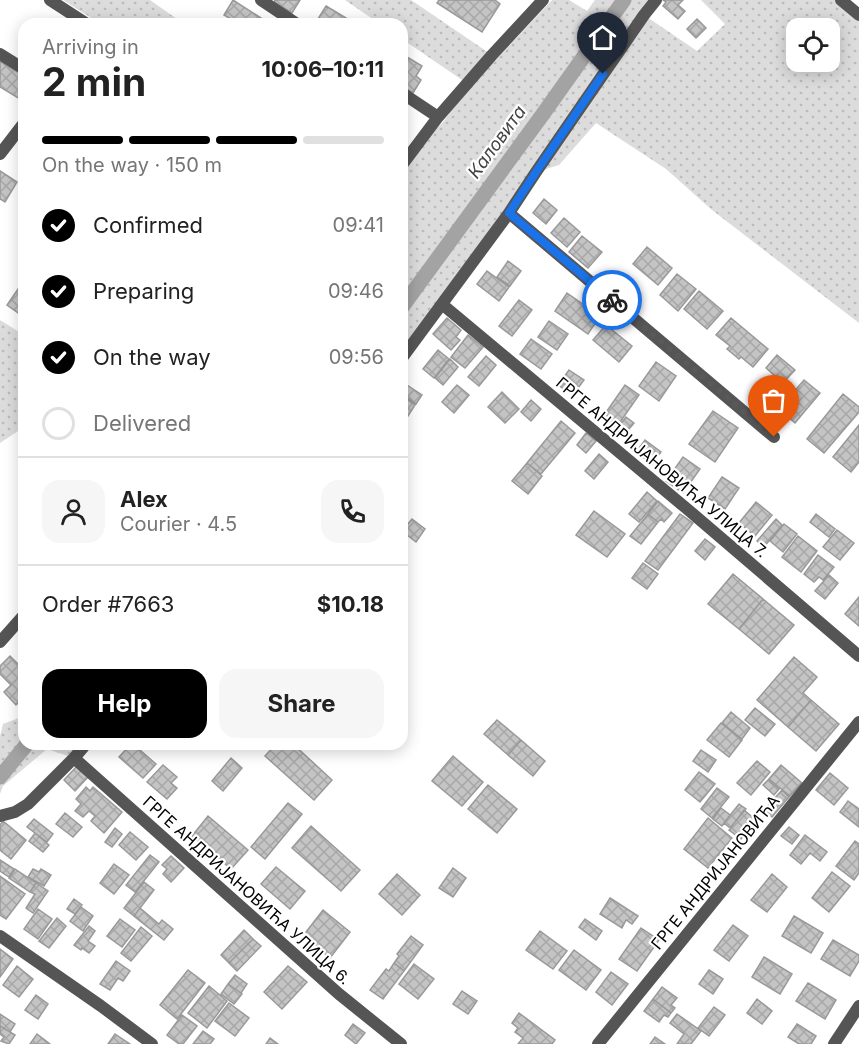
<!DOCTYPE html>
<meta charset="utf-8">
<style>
body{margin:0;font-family:Inter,sans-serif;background:#f6f6f6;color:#222;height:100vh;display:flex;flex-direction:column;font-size:22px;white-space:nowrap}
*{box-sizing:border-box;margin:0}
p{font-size:20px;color:#767676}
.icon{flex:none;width:33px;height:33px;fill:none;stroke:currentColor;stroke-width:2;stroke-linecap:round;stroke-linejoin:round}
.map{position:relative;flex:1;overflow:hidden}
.side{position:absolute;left:18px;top:18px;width:390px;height:732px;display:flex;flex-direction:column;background:#fff;border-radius:18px;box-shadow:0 3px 15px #0003}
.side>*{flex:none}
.tools{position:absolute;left:786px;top:18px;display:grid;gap:12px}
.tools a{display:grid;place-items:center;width:54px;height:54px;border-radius:12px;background:#fff;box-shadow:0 3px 15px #0003;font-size:30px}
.pin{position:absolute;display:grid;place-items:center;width:51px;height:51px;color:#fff;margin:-62px -26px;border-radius:50% 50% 50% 0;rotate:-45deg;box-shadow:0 0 6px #0007}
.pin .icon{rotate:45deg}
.courier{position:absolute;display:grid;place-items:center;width:60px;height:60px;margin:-30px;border:4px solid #1a73e8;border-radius:50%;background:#fff;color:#222;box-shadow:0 2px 8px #0007}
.headline em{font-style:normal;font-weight:700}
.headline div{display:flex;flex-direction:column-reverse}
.headline{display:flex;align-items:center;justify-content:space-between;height:102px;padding:0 24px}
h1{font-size:39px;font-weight:700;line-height:45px}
.bar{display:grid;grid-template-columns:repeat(4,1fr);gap:9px 6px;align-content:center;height:72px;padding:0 24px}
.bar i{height:8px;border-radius:4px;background:#e0e0e0}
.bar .current{background:#000}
.bar p{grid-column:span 4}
.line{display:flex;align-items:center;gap:15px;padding:0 24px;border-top:2px solid #e0e0e0}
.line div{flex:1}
.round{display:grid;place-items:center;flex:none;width:63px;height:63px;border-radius:18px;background:#f6f6f6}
ol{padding:0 24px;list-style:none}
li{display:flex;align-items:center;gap:18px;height:66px}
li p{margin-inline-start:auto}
li .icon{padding:6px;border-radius:50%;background:#000;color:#fff;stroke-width:4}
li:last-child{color:#767676}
li i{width:33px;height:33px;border:3px solid #e0e0e0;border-radius:50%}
.action{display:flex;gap:12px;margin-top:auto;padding:12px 24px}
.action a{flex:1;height:69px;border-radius:18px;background:#000;color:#fff;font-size:24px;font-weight:700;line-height:69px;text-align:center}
.action a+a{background:#f6f6f6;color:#222}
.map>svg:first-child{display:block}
.grass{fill:url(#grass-dots);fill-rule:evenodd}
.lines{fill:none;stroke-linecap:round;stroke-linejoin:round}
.canal{stroke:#a3a3a3;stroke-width:15}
.building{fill:url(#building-cross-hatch);stroke:#999;stroke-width:1.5}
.minor{stroke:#555;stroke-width:12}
.done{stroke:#595959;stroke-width:6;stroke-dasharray:0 10.8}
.route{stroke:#1a73e8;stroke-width:8}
.labels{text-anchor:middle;stroke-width:4.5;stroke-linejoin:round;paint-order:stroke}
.street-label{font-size:16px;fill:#000;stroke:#fff}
.water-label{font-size:18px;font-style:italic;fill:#444;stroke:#fff}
</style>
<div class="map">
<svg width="859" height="1044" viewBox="0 0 859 1044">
<defs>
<pattern id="grass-dots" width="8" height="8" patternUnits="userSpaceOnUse" patternTransform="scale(1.5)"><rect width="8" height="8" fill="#dcdcdc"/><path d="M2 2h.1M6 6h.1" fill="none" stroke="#bbb" stroke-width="1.8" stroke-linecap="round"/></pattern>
<pattern id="building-cross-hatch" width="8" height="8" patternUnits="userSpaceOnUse" patternTransform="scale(1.5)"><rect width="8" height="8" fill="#c4c4c4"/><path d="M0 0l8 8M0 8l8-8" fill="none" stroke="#a7a7a7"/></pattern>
</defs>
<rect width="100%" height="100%" fill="#fff"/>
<path class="grass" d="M63,0H150L184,24H101Z
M345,0H411L492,55L468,84L402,39V24H380Z
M552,0H569L587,11L595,0H656L644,15L697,51L725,24L701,0H841L859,15V323L712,210L666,169L596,123L559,165L536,172L402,358V164L443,122L465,93ZM796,28H830V62H796Z
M0,320L24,335V427L0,443Z
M24,716V744H86L74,758L47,749L3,786L0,794V736L3,724Z"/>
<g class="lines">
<path class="canal" d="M402,307L543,114L624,0
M0,777L27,744"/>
</g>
<path class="building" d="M233,0L261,18L257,24H239L224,15Z
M275,0H300L292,13L274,2Z
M439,0H495L500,4L482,32L437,3Z
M663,0H683L678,5L685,11L678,19L663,6L666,2Z
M326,6L356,24H319L316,22Z
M697,19L706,28L696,38L687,29Z
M402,54L422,66L416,76L421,80L413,93L402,86Z
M0,61L24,76V93L20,99L0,87Z
M0,171L17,182L5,202L0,199Z
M544,199L557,210L546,224L533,213Z
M564,218L580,232L567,247L551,233Z
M582,236L602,252L588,268L569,252Z
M647,247L672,268L658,285L633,264Z
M508,261L521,271L510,286L497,277Z
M487,271L509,287L499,301L477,284Z
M677,274L696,289L678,311L660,295Z
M18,289L24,293V317L7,305Z
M699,291L723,311L707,329L684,309Z
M567,293L600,316L588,334L555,311Z
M519,300L532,310L512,336L499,326Z
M447,318L461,330L456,337L460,340L451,350L433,334Z
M731,318L768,349L753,367L741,357L739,359L727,349L730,346L716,335Z
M549,321L568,334L557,350L538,337Z
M606,325L632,346L619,362L593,340Z
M468,335L483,347L465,368L451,357Z
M531,339L552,354L541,369L520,354Z
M438,350L449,359L434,378L423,369Z
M777,355L795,370L783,383L766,368Z
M486,356L496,365L479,386L468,377Z
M450,359L458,367L443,385L435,378Z
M656,362L676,376L659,401L639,386Z
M569,370L584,380L573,395L558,385Z
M804,380L820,393L795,423L779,409Z
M407,385L422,395L416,404L402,394V392Z
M457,385L469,395L454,413L442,402Z
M625,385L639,395L616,428L602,418Z
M502,392L519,409L505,423L488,407Z
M843,394L859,407V412L824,453L807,439Z
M402,396L415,405L406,419L402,417Z
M531,400L541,409L531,421L521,412Z
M713,411L738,428L715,462L689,444Z
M626,417L634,423L623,436L616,430Z
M561,421L575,433L541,474L527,463Z
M859,425V462L851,472L833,457Z
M586,433L596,441L586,453L577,445Z
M645,440L661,452L652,464L636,452Z
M599,454L608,462L594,479L585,471Z
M683,457L700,469L683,493L666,481Z
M527,463L542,476L528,494L512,481Z
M722,477L739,488L725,509L708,498Z
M647,492L657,501L639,522L629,514Z
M658,501L672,513L664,522L661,519L658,522L648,514Z
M756,502L772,515L755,536L739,523Z
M594,511L625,534L607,557L576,535Z
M648,514L658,522L641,544L630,536Z
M680,514L693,523L658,570L645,561Z
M816,514L835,529L829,537L810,522Z
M412,519L425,529L416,542L402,531Z
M776,519L782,525L764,547L757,541Z
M784,524L797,534L783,552L770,541Z
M837,530L854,543L840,560L823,547Z
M798,536L817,551L801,572L782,557Z
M705,539L715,547L705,560L695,551Z
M818,555L834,567L823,580L819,577L814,582L804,574Z
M643,563L658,574L647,589L632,578Z
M733,574L763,599L739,629L708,604Z
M829,575L838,583L825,599L815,591Z
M859,597V626L845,614Z
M763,599L794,625L769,654L739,629Z
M10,656L24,670V687L20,691L24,697L16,705L4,692L11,685L0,674V666Z
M794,657L817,677L803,693L811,700L788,727L757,700Z
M811,700L839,724L816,751L788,727Z
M755,708L775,724L765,736L745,720Z
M731,712L750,728L742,739L722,723Z
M497,720L521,740L508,755L484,734Z
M721,723L742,740L729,757L707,740Z
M521,740L545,761L533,776L508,755Z
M131,744H133L156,764L143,778L119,757Z
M276,744H293L332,780L314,800L265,756Z
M701,750L716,760L708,772L693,761Z
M453,756L483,782L462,806L432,781Z
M231,758L242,768L223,791L212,781Z
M757,761L770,772L751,795L737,783Z
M163,765L177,777L171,783L177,788L167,799L147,782Z
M781,765L802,783L790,796L769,779Z
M77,766L88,777L75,791L64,780Z
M699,772L715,784L700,802L685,790Z
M830,773L848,788L834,805L816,790Z
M768,780L779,789L774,795L763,785Z
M488,785L517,809L497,833L468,809Z
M86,787L90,791L93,787L122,812L104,833L91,821L95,816L89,811L83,817L75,811L81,804L76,799Z
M717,788L729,797L712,818L701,809Z
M782,790L789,797L772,817L764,810Z
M848,801L859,809V827L840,812Z
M288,803L302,814L265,859L251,847Z
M739,804L746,809L730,828L724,823Z
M721,808L730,815L722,826L713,819Z
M744,810L756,820L741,839L729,830Z
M65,813L82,827L73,837L56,824Z
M208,816L248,850L231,869L192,836Z
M708,818L732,838L708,868L684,849Z
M34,819L53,834L47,842L27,827Z
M3,821L26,840L11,859L0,850V825Z
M311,826L360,870L341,891L292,848Z
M789,827L799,835L792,844L781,836Z
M115,828L122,834L112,847L105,842Z
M130,832L148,847L136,860L119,845Z
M35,833L49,845L43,852L29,841Z
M805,835L827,852L820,861L810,853L801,864L790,855Z
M855,841L859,844V873L854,880L836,866Z
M150,855L159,862L135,892L126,885Z
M171,856L184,868L171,882L163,874L167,869L162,865Z
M0,860L14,869L9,877L0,871Z
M114,864L129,875L114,894L100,883Z
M276,867L305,891L290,909L261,884Z
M453,868L466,878L453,897L439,888Z
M15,869L36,883L30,892L9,878Z
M33,869L39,872L41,869L51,875L44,886L28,877Z
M832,872L850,886L829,912L812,898Z
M397,874L420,895L402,915L379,894Z
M772,874L787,887L767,912L751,900Z
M0,876L25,894L6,919L0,915Z
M144,882L154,890L134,916L124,908Z
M36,883L48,891L33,913L26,908L35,894L30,892Z
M610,898L638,916L632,924L626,920L622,928L600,914Z
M74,899L82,905L75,914L67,909Z
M81,907L93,916L83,931L70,921Z
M140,908L159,924L162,920L173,929L164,940L134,916Z
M38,909L52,919L38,939L24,929Z
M323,910L350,932L330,958L303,936Z
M794,916L823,933L811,953L782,936Z
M57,918L66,926L49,948L39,941Z
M120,919L135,930L122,947L107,936Z
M585,919L602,931L596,940L579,927Z
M733,925L748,936L729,961L714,950Z
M89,926L95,931L88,941L95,946L89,953L82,948L81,950L74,945Z
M141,927L152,936L131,961L121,953Z
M641,928L659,940L637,971L619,959Z
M244,930L253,939L229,963L221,955Z
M540,931L567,951L553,969L526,950Z
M411,936L423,945L404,971L394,963L399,956L397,954Z
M253,939L261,946L237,971L229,963Z
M833,940L859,955V961L850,976L821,959Z
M0,949L13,959L0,977Z
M574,950L601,970L586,990L559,970Z
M764,957L792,974L780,994L752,977Z
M116,961L130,971L123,981L118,978L110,990L100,984Z
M394,963L404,971L383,999L370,990L386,969L389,971Z
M414,964L434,979L418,999L399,984Z
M17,966L33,979L19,997L3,985Z
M288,966L307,982L282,1009L264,992Z
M188,970L205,983L177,1019L160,1005Z
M709,970L723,979L713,994L699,984Z
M611,972L628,984L612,1005L596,992Z
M235,975L247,984L241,993L228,984Z
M808,983L836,1000L825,1019L796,1001Z
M228,984L242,994L234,1004L221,994Z
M209,986L227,1001L207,1028L188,1013Z
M662,987L677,998L671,1005L675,1008L671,1013L653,999Z
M462,991L477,1001L468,1014L453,1004Z
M36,995L48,1004L38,1019L25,1010Z
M653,999L671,1013L668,1017L664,1015L659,1022L644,1011Z
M757,999L772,1011L762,1024L747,1013Z
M229,1003L249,1018L235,1036L215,1021Z
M714,1007L725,1015L709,1036L698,1028Z
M519,1013L555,1040L552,1044H518L523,1038L515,1032L518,1028L512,1023Z
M0,1014L15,1024L10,1032L0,1026Z
M677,1014L701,1031L691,1044H677L684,1034L670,1023Z
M182,1015L197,1026L183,1044H179L167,1035Z
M353,1024L365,1033L356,1044L345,1035Z
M797,1024L816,1036L811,1044H799L788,1037Z
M0,1026L15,1035L9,1044L1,1041L4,1037L0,1034Z
M203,1031L214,1039L210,1044H193Z
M37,1034L50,1044H30Z
M115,1034L130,1044H108Z
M655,1037L665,1044H650Z
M270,1038L278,1044H266Z"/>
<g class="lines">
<path class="minor" d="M50,0L87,24
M261,0L297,24
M841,0L859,15
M0,54L24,69
M402,93L438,117
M0,154L24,123
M402,165L438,117L492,55L543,0
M509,213L774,437
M443,305L686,508L859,656
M402,358L509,213L536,172L644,15L656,0
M0,642L24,615
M74,758L339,994L401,1044
M0,816L15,812L28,804L74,758L86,744
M0,936L101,1006L152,1044
M598,1044L859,722
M834,1044L859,1006"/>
</g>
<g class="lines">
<path class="done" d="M612,300L774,437"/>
<path class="route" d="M603,74L536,172L509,213L612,300"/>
</g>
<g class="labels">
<g class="street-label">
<text transform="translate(662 467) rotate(40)" y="6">ГРГЕ АНДРИЈАНОВИЋА УЛИЦА 7.</text>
<text transform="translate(715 872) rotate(-51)" y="6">ГРГЕ АНДРИЈАНОВИЋА</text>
<text transform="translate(247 890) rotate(42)" y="6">ГРГЕ АНДРИЈАНОВИЋА УЛИЦА 6.</text>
</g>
<g class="water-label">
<text transform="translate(497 142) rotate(-54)" y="6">Каловита</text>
</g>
</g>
</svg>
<div class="tools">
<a><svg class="icon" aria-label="locate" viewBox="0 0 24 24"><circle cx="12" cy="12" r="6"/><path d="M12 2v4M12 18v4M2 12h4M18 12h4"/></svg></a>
</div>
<div class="pin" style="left:774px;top:437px;background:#ea580c"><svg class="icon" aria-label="bag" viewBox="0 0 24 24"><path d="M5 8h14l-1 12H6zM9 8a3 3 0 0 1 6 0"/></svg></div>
<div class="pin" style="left:603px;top:74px;background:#1f2937"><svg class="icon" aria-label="home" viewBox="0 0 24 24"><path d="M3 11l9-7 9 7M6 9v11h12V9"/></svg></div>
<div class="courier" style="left:612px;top:300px"><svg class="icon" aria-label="bike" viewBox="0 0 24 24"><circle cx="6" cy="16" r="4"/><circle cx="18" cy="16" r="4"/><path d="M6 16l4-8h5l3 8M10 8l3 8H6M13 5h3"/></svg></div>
<section class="side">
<div class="headline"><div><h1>2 min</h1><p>Arriving in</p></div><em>10:06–10:11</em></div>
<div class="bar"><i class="current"></i><i class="current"></i><i class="current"></i><i></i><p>On the way · 150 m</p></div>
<ol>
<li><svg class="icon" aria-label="check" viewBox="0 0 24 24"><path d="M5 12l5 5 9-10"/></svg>Confirmed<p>09:41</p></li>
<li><svg class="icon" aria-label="check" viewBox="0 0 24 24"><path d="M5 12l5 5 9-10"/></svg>Preparing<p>09:46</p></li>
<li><svg class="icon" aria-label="check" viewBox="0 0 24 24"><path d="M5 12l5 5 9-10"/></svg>On the way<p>09:56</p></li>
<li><i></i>Delivered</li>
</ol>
<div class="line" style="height:108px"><a class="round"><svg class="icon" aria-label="person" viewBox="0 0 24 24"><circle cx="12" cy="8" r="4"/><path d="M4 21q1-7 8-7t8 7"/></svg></a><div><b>Alex</b><p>Courier · 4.5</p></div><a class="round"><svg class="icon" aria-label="phone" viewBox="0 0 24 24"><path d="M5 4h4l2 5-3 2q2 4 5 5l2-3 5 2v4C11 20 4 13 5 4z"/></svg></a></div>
<div class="line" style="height:78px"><div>Order #7663</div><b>$10.18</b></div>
<div class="action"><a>Help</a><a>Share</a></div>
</section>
</div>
